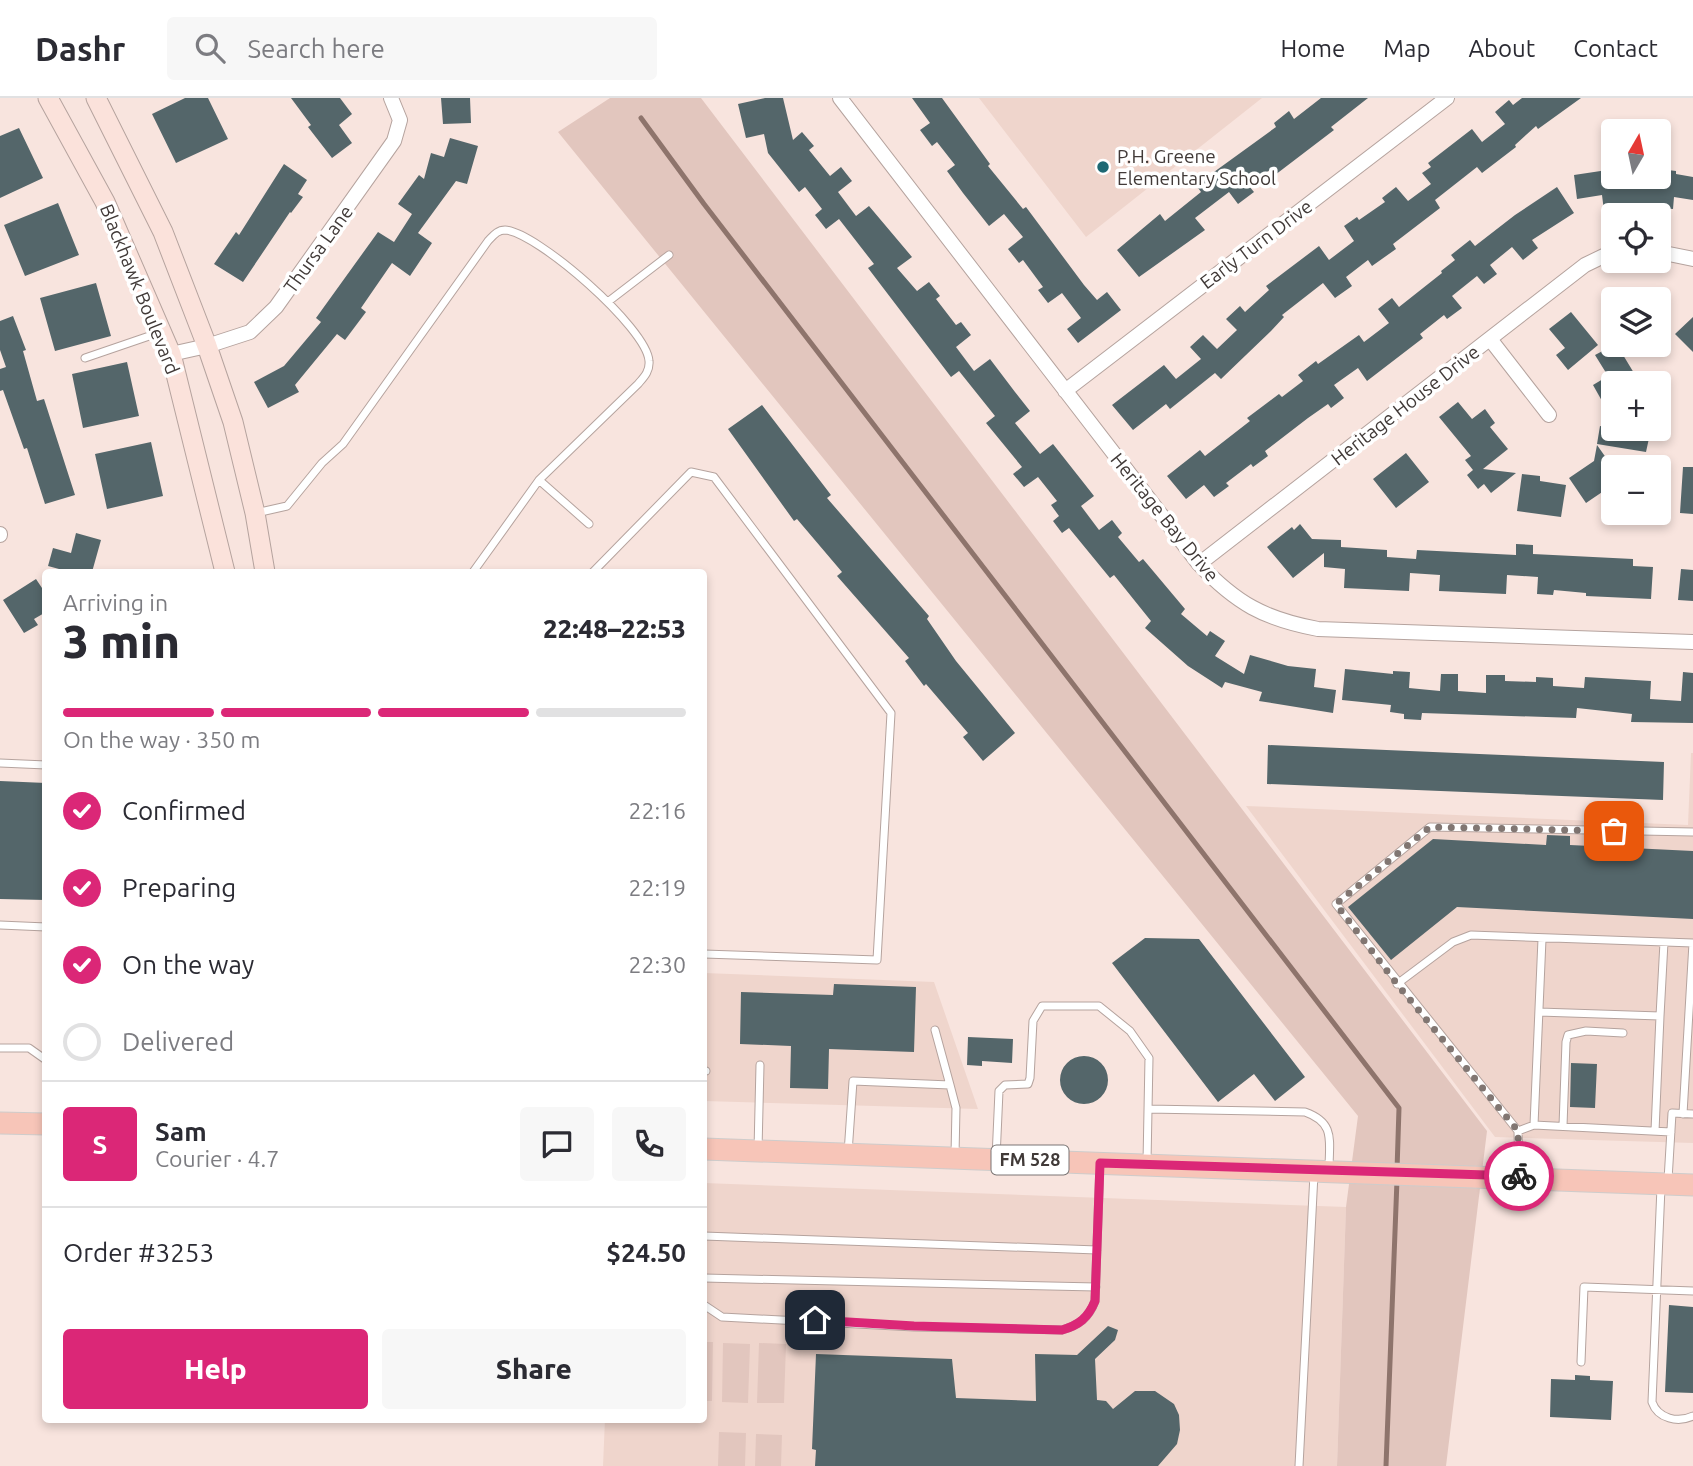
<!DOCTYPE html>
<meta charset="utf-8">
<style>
body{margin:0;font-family:Ubuntu,sans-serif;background:#f7f7f7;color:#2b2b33;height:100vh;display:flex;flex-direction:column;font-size:26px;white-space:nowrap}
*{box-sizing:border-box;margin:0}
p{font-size:23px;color:#7c7c81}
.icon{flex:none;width:38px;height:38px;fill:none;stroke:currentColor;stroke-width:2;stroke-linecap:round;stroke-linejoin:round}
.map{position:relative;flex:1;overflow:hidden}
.sheet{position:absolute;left:42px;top:471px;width:665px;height:854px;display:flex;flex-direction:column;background:#fff;border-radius:7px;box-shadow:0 4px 10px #0003}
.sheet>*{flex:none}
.needle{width:46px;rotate:9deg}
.controls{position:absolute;left:1601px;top:21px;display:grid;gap:14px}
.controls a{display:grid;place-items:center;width:70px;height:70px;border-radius:7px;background:#fff;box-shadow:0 4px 10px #0003;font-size:35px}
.pin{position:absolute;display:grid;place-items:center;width:60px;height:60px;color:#fff;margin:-30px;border-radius:14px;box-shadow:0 4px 10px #0006}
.courier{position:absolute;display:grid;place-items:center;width:70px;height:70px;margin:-35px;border:5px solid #db2777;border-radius:50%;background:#fff;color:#222;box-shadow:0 2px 9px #0007}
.overview em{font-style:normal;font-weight:800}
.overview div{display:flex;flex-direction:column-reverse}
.overview{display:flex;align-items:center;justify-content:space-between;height:119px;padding:0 21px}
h1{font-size:46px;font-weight:800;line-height:52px}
.bar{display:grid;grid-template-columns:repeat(4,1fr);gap:10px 7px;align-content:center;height:84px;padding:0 21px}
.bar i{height:9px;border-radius:5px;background:#e1e1e2}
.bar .on{background:#db2777}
.bar p{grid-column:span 4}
.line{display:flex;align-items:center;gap:18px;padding:0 21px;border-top:2px solid #e1e1e2}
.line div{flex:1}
.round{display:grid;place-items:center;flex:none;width:74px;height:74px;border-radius:7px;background:#f7f7f7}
ol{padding:0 21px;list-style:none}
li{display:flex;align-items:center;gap:21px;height:77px}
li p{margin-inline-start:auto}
li .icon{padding:7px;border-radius:50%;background:#db2777;color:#fff;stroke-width:4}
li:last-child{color:#7c7c81}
li i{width:38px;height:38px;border:4px solid #e1e1e2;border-radius:50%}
.cta{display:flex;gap:14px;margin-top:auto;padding:14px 21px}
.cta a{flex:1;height:80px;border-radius:7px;background:#db2777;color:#fff;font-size:28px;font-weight:800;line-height:80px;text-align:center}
.cta a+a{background:#f7f7f7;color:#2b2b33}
header{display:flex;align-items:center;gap:42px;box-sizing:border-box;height:98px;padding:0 35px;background:#fff;border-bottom:2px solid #e1e1e2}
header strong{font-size:33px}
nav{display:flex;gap:38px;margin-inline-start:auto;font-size:24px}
.search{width:490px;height:63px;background:#f7f7f7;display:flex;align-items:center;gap:18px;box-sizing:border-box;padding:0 24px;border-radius:7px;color:#7c7c81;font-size:26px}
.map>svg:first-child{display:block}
.built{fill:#efd5cc}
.green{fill:#e2c6be}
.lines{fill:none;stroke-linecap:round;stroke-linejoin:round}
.stream{stroke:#8e746c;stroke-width:5}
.building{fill:#54666a}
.lane-casing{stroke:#b5a39e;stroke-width:9}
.street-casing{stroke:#b5a39e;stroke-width:16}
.secondary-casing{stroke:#b5a39e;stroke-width:21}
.primary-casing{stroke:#cecccb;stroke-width:23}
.lane{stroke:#fff;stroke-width:7}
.street{stroke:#fff;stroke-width:14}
.secondary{stroke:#fbe2db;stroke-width:19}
.primary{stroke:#f7c5b8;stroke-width:21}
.done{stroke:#817672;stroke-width:7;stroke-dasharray:0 12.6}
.route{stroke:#db2777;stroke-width:9}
.poi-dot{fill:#1e6873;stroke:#fff;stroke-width:2.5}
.labels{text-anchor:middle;stroke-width:7;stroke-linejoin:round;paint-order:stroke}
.shield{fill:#fff;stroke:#7a7574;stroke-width:2}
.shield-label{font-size:18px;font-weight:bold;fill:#413a38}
.poi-label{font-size:19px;fill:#413a38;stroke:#fff;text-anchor:start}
.street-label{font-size:19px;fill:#413a38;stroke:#fff}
</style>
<header>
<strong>Dashr</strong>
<div class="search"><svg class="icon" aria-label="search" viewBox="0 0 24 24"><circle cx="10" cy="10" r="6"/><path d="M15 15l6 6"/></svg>Search here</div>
<nav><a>Home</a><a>Map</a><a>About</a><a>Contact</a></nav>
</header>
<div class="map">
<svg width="1693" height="1368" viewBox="0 0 1693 1368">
<rect width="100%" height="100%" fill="#f8e4de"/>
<path class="built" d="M979,0H1262L1086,139Z
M1691,655H1693V1045L1495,1039L1246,708L1688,727Z
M704,875L934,884L978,1011L704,1003Z
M704,1085L1346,1109L1337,1368H603L605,1321H704Z"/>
<path class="green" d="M610,0H701L1487,1033L1446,1368H1337L1346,1109L1358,1018L558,34Z
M704,1244H713L712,1303H704Z
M723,1245L750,1246L748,1305L722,1304Z
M759,1245L786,1246L784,1305H757Z
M719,1334L746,1335L745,1368H718Z
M756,1336L782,1337L781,1368H755Z"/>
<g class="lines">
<path class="stream" d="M641,20L704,106L1399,1010L1397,1072
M1386,1368L1397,1082"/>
</g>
<path class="building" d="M185,0H208L228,41L176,65L152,16Z
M291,0H340L352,16L339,27L352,45L332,60L308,29L311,27Z
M441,0H470L471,25L443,26Z
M765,0H783L793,42L802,34L814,48L809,52L830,78L841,69L852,83L838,94L856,118L869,108L912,159L897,170L917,193L929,184L940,198L936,201L956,227L961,224L971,237L956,249L974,273L990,261L1015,294L1030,313L1015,325L1040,356L1053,346L1083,384L1094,398L1081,408L1099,432L1112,422L1122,435L1118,439L1139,464L1143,461L1185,511L1181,516L1207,538L1210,533L1225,543L1215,558L1244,576L1250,557L1288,568L1316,571L1314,589L1336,592L1333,615L1259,603L1262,594L1225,584L1222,590L1188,568L1145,530L1151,523L1114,477L1110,480L1069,430L1062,435L1053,423L1059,418L1051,407L1057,403L1038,379L1024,389L1013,376L1022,369L986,325L995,318L959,273L951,279L868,170L874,166L839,121L826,131L815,117L822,111L805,89L799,94L768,55L764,36L746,40L738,6Z
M912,0H942L990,66L988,68L1023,111L1026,109L1084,187L1097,202L1107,194L1121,212L1078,245L1067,231L1081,220L1062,195L1048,205L1038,192L1043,189L1023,162L1019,165L1008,151L1023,139L1004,116L989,128L963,95L947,73L955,67L937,44L932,48L920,32L930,25Z
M1321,0H1368L1331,29L1334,32L1275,77L1271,71L1249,88L1254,94L1238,106L1229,94L1195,120L1205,132L1139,179L1117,152L1160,116L1165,123L1201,94L1196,87L1276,29L1274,25L1289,13L1294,21Z
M1522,0H1581L1538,31L1536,28L1515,47L1516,49L1482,75L1477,69L1435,102L1440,110L1393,146L1396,151L1372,168L1368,162L1346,179L1352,188L1335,200L1323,185L1282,217L1284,219L1271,233L1221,281L1215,275L1170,311L1166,306L1133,332L1112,307L1164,267L1176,281L1201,261L1190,249L1203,237L1217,251L1237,232L1226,221L1240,208L1245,214L1269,192L1266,188L1319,148L1329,162L1354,143L1344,128L1357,119L1359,122L1385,104L1382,100L1396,89L1408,103L1431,86L1422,75L1431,69L1428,65L1472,31L1482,44L1505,26L1495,14L1509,2L1513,7Z
M19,30L43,80L0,100V38Z
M450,40L478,48L467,86L456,83L418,135L432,145L410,178L392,165L361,210L366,214L345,242L337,236L295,287L299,294L268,310L254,284L284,268L321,224L316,220L378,134L394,144L412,116L398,106L419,77L424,81L431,55L444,59Z
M284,66L307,82L298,96L303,99L291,115L290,114L243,184L214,166L236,134L239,137Z
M1614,71V79H1659V71L1676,73V76L1693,79V102L1674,99L1673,111L1619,106L1620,111L1604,113L1602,97L1577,101L1574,77Z
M1557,89L1574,115L1532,142L1538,150L1523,162L1512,149L1490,167L1497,176L1484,186L1477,178L1452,198L1462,210L1447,221L1444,217L1420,236L1423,240L1367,283L1358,270L1334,287L1344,300L1331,310L1328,306L1308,320L1265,353L1268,358L1253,369L1251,366L1226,385L1229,388L1214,399L1204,387L1186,401L1167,378L1200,352L1205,358L1250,323L1247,320L1279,296L1282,299L1303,283L1298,277L1316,263L1318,266L1359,237L1364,244L1389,225L1378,211L1392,200L1399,209L1442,175L1441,173L1455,162L1451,157L1470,142L1475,148L1515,117Z
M58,105L79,157L25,178L4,127Z
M96,185L111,238L55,253L40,200Z
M1571,214L1598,247L1568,272L1556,257L1565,250L1549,231Z
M13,218L26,252L23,253L37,303L44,301L75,397L45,406L27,350L24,351L3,292L0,293V271L6,269L0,252V223Z
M1693,219V254L1675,236Z
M1614,247H1617L1640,285H1614V297L1602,303L1593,287L1608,278L1595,257Z
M127,264L139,318L83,330L72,276Z
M1458,304L1472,321L1485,311L1495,325L1490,329L1508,351L1483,371L1516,375L1491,395L1484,386L1478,391L1467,377L1473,372L1465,362L1471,358L1439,319Z
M762,307L831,397L827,400L929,518L927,521L956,563L1015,635L983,663L963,639L968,635L926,586L924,588L905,563L909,560L837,478L842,474L797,421L794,423L728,331Z
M1600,328L1618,331H1651L1646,354L1597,346Z
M151,344L163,398L107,411L95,356Z
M1597,347L1614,371V386L1586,405L1569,380L1594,363Z
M1406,355L1429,384L1396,410L1373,381Z
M1683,369H1693V416L1680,415Z
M1522,376L1540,378V383L1566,387L1561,419L1517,413Z
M1300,426L1312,441L1341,442V449L1387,452V459L1416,461L1417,452L1516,457V446L1533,447V456L1633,461V468L1653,469L1651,501L1586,498V495L1554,492L1553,497L1537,496L1538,479L1507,477L1506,496L1439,493L1440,477L1410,475L1409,493L1344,490L1345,471L1324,469V455L1293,480L1267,449L1292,429L1294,432Z
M76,435L101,442L92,474H70L48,468L53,450L71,455Z
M1681,471L1693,472V503L1678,502Z
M36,481L46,496V514L34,521L38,527L24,535L3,502Z
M1345,571L1393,576V573L1410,574L1409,590L1440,593L1441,576H1458V593L1486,595V577H1505V583L1536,584V579L1553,580V588L1584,590L1585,579L1651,583L1650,601L1681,603L1683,574L1693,575V625L1631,624L1632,616L1577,610L1576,620L1422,615L1421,622L1404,621V616L1390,614L1391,607L1342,602Z
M1268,647L1664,664L1663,702L1267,686Z
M0,683L46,685V802L0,801Z
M1547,737L1570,738V747L1693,753V821L1457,809L1391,862L1348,809L1433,741L1546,747Z
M1145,840L1199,841L1305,979L1275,1003L1254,976L1218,1004L1112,865Z
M834,886L916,889L914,954L829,951L828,991L790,990L791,948L740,946L741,894L833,897Z
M968,939L1013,941L1012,965L982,963V968L967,967Z
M1060 982a24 24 0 1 1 48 0a24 24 0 1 1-48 0Z
M1571,965L1597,966L1595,1010L1570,1009Z
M1669,1207L1693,1209V1295L1665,1294Z
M1108,1228L1118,1232L1115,1242L1095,1261L1097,1302L1106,1303L1113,1311L1135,1293H1155L1174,1306L1179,1317L1180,1332L1177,1346L1158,1368H815L816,1352L812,1351L816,1256L952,1261L956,1300L1036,1303L1035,1256L1077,1257Z
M1575,1277L1590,1278V1282L1613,1283L1611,1322L1550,1319L1551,1281L1575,1282Z"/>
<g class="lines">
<g class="lane-casing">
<path id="lane" d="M609,203L669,157
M85,260L161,234
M539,382L589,426
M256,415L287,408L322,365L343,346L488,143C493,138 497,132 505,132C537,134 647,230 649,263C650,273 644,279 638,286L539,382L473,474
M593,474L691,374L714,379L891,615L877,862L704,856
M0,665L46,667
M0,827L46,829
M1397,886L1453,844L1471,837L1693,845L1683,1016
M1539,914L1660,918L1655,1033
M1660,918L1664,844
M935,932L950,987
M0,950H29L46,962
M704,973H706
M1148,1011L1305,1014C1336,1025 1329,1043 1329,1072
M1534,1027L1542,841
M1563,1028L1566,944L1568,937L1586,933L1623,935
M1518,1033L1534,1027L1671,1034
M758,1052L760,967
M848,1055L853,983L950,987L956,1010L955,1057
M996,1060L999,993L1005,987L1028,986L1030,980L1033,923L1042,908H1099L1130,933L1149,960L1147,1064
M1519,1079L1518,1033L1336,806L1430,729L1693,734
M1668,1082L1672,1015L1693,1016
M1661,1089L1652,1304C1658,1321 1678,1325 1693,1318
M704,1138L1097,1152
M704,1180L1096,1189
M704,1207L722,1219L914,1229L1062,1232C1079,1227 1089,1220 1095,1203L1100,1066
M1581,1264L1584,1189L1693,1193
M1299,1368L1314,1076"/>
</g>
<g class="street-casing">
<path id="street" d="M840,0L1199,466C1236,505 1264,521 1318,531L1693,544
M1659,154L1693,161
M1490,241L1549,317
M171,256L207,248L250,234L276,209L394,43L400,22L391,0
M1065,293L1447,0
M0,436V437
M1199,466L1585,167L1614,153"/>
</g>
<g class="secondary-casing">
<path id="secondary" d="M48,0L105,104L171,256L225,474
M96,0L163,134L207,248L233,324L255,415L265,474"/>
</g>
<g class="primary-casing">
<path id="primary" d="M0,1025L46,1026
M704,1051L1693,1087"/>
</g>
<use href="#lane" class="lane"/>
<use href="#street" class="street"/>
<use href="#secondary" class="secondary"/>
<use href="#primary" class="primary"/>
</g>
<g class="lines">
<path class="done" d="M1519,1078L1518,1033L1397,886L1336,806L1430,729L1614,733"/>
<path class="route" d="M815,1222L914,1228L1062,1232C1079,1227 1088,1220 1095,1203L1100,1065L1519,1078"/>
</g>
<circle class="poi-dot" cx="1103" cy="69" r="7"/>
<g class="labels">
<rect class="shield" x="991.5" y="1047.5" width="77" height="29" rx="5"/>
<g class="shield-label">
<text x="1030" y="1068">FM 528</text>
</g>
<g class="poi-label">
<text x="1117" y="65">P.H. Greene<tspan x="1117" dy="22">Elementary School</tspan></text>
</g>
<g class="street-label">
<text transform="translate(1256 146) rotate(-37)" y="7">Early Turn Drive</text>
<text transform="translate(318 151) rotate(-54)" y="7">Thursa Lane</text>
<text transform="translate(140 191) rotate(68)" y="7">Blackhawk Boulevard</text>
<text transform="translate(1405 307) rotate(-38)" y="7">Heritage House Drive</text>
<text transform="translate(1165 419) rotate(51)" y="7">Heritage Bay Drive</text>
</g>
</g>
</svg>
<div class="controls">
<a><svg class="needle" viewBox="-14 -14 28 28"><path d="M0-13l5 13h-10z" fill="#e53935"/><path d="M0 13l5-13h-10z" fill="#7c7c81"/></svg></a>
<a><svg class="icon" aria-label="locate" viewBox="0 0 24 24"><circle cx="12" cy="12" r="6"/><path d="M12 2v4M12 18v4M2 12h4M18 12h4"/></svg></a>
<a><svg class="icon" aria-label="layers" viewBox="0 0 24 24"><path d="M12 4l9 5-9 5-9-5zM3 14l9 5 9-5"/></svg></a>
<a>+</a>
<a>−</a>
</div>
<div class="pin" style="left:1614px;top:733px;background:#ea580c"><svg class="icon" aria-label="bag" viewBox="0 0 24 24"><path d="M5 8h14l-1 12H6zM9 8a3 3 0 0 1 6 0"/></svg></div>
<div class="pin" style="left:815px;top:1222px;background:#1f2937"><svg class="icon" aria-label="home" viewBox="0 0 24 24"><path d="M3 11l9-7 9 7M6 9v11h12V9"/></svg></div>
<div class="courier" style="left:1519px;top:1078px"><svg class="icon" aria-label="bike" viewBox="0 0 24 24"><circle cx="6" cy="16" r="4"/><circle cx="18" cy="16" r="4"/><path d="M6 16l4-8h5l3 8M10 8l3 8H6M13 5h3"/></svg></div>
<section class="sheet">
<div class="overview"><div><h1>3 min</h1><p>Arriving in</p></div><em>22:48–22:53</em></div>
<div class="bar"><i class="on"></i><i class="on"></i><i class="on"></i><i></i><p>On the way · 350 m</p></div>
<ol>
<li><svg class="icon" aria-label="check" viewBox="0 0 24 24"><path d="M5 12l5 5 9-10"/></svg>Confirmed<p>22:16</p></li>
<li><svg class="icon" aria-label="check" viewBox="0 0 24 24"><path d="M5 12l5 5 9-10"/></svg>Preparing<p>22:19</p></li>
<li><svg class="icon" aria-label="check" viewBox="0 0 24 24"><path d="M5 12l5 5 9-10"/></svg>On the way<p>22:30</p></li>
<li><i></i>Delivered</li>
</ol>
<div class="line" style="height:126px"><b class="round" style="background:#db2777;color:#fff">S</b><div><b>Sam</b><p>Courier · 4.7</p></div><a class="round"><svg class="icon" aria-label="chat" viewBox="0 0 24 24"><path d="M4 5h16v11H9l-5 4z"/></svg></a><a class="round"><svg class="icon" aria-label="phone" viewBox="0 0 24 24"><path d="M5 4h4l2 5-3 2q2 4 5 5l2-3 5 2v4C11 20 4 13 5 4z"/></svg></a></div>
<div class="line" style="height:91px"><div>Order #3253</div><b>$24.50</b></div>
<div class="cta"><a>Help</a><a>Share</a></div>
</section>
</div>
